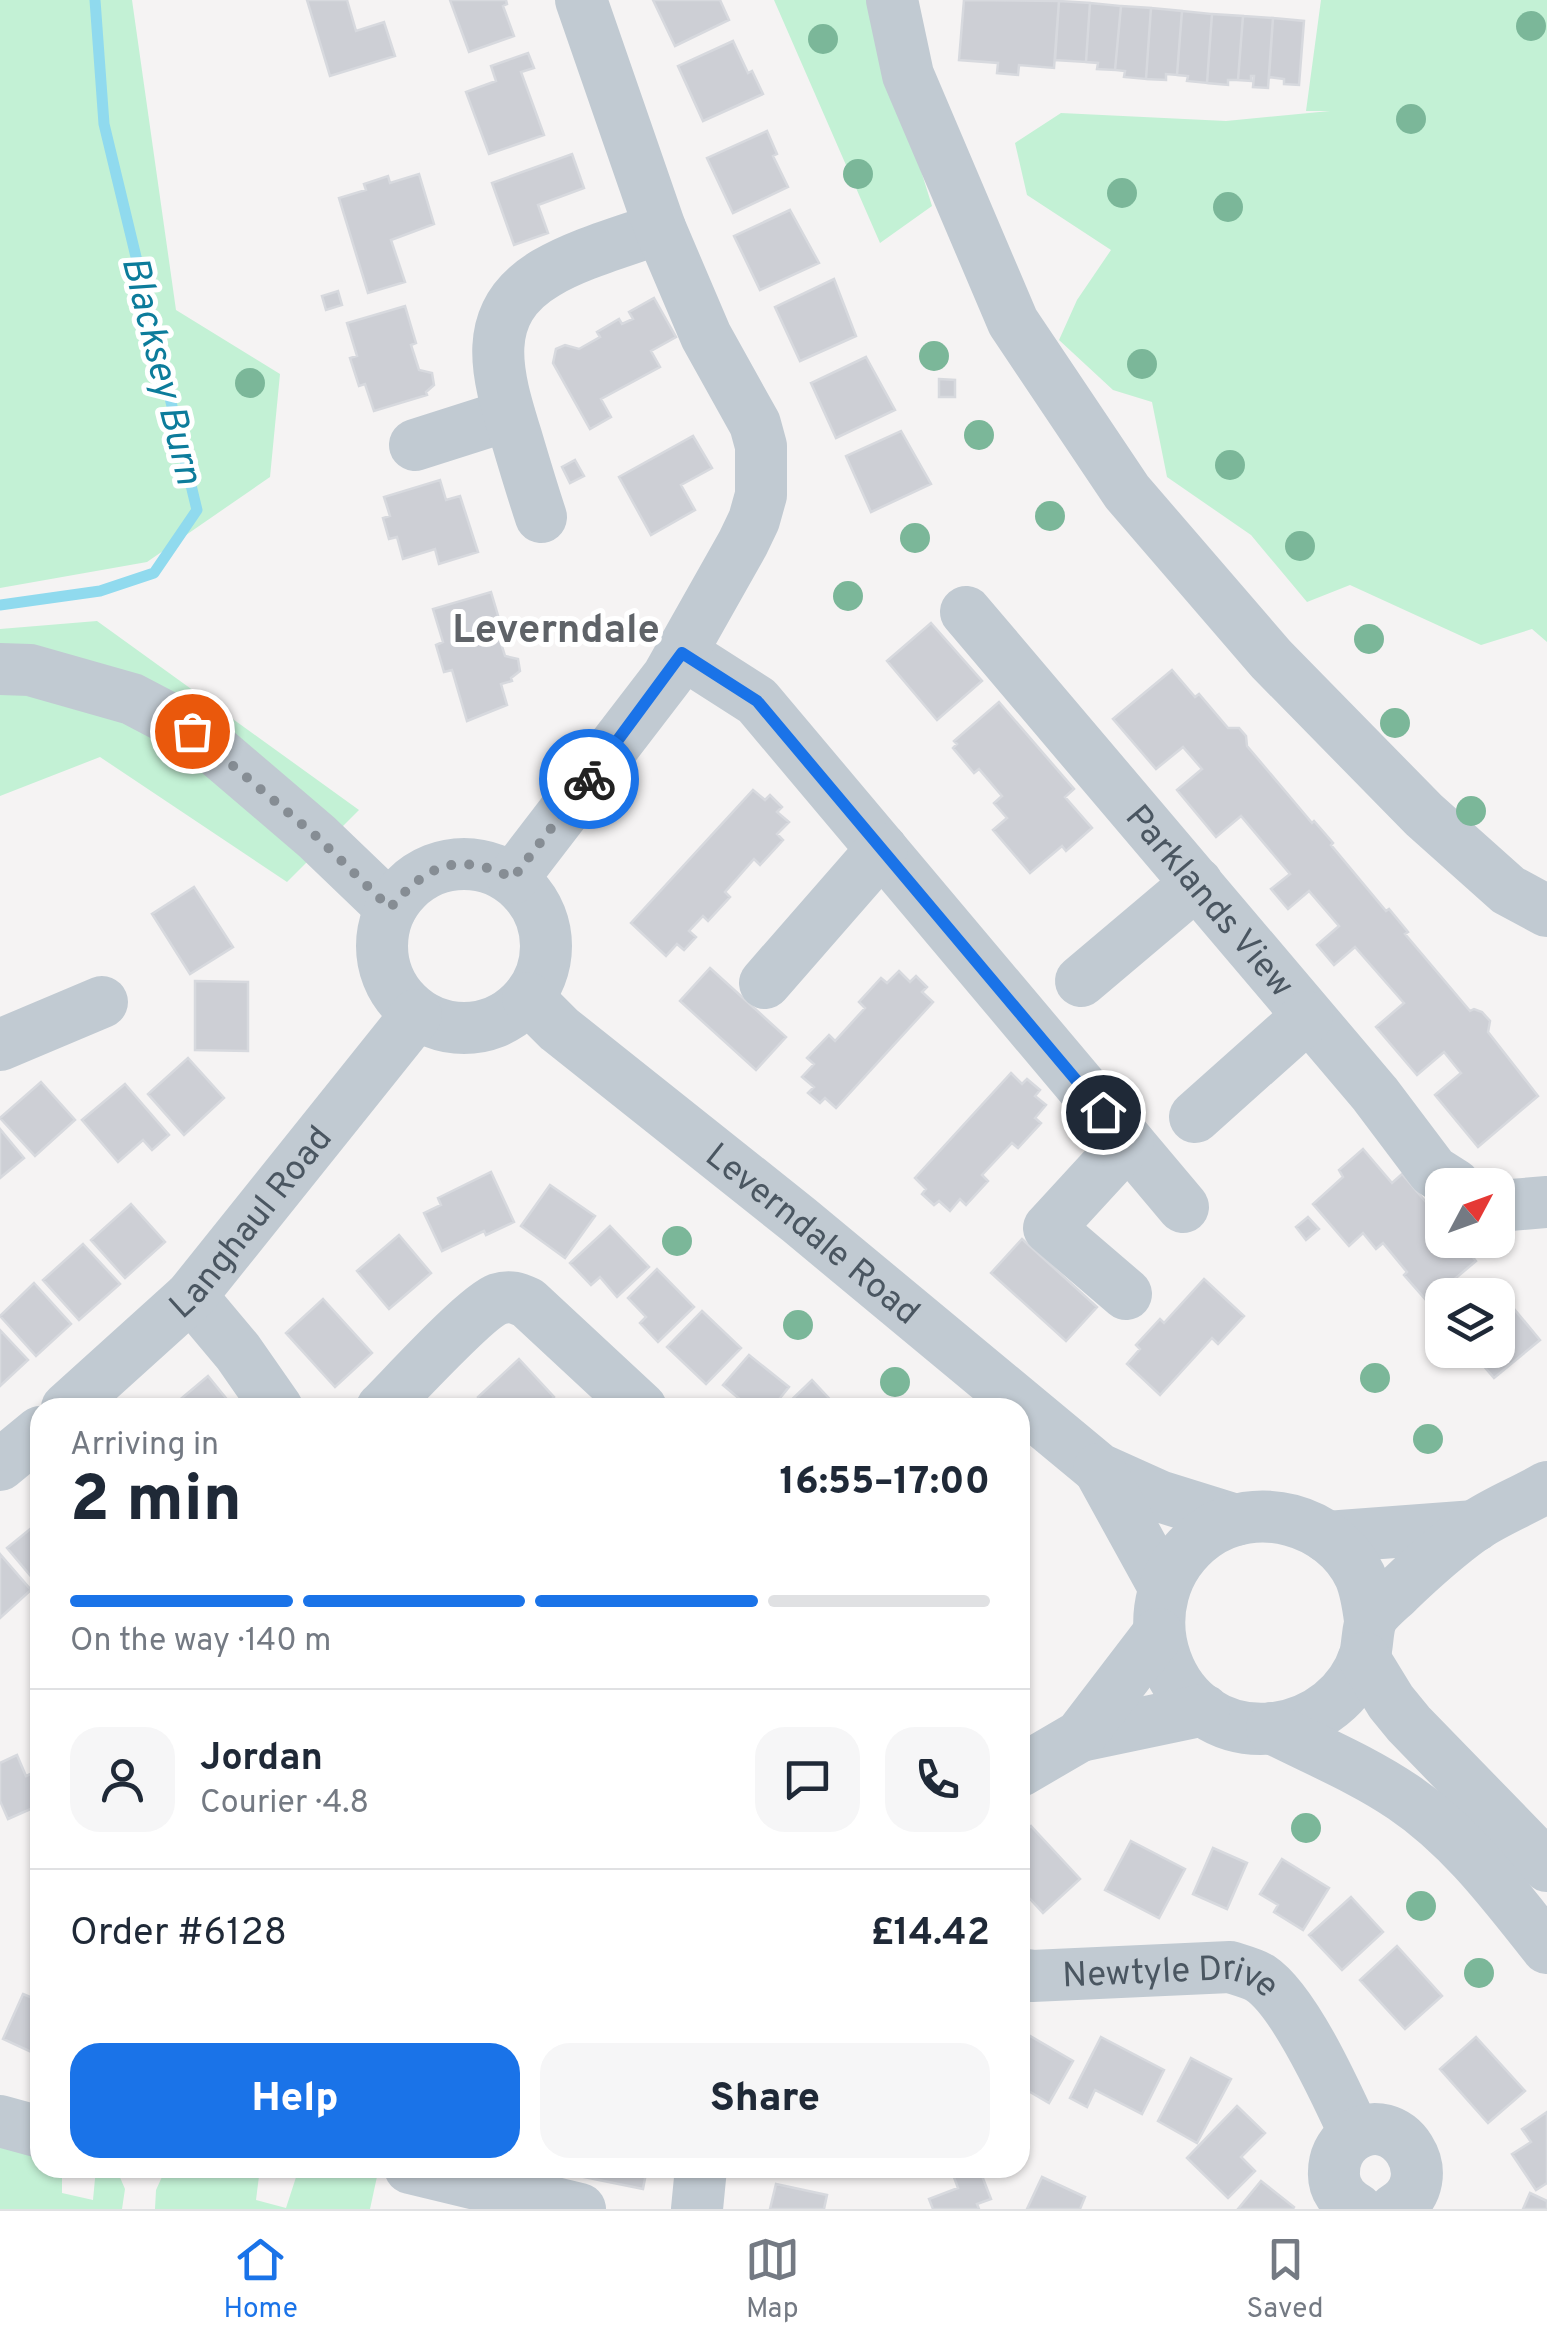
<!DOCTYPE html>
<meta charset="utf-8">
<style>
body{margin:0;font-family:Overpass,sans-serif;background:#f6f6f7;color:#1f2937;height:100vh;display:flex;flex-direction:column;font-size:38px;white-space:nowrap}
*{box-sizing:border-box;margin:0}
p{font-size:32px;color:#747a83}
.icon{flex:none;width:55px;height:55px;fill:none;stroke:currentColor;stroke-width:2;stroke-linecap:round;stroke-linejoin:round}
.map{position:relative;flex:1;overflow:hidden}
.details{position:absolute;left:30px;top:1398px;width:1000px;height:780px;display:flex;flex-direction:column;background:#fff;border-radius:30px;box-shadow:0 2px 8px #0004}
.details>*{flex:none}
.needle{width:65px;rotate:49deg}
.buttons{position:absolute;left:1425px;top:1168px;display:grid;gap:20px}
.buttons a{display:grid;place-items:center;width:90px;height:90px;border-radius:20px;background:#fff;box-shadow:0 2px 8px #0004;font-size:50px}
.pin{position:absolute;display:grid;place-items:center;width:85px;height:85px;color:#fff;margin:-42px;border:5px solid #fff;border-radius:50%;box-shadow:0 2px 10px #0007}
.courier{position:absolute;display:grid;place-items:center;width:100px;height:100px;margin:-50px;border:8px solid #1a73e8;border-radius:50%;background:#fff;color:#222;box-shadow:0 2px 12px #0007}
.head em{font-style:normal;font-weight:800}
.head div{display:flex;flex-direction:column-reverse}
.head{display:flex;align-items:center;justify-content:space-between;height:170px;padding:0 40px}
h1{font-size:65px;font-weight:800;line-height:75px}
.bar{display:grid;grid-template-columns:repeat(4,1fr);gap:15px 10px;align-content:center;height:120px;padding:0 40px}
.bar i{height:12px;border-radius:8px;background:#e0e1e3}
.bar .selected{background:#1a73e8}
.bar p{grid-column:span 4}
.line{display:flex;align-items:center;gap:25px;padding:0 40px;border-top:2px solid #e0e1e3}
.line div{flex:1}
.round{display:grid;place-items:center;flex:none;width:105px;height:105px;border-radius:30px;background:#f6f6f7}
.action{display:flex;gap:20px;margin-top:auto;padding:20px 40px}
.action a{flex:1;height:115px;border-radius:30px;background:#1a73e8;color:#fff;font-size:40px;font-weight:800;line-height:115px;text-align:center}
.action a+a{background:#f6f6f7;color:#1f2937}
.dock{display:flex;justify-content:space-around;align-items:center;height:140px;border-top:2px solid #e0e1e3;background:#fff;font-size:28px;color:#747a83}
.dock a{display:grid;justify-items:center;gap:5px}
.dock .selected{color:#1a73e8}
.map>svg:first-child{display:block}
.green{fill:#c3f1d5}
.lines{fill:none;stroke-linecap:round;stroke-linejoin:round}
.stream{stroke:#90daee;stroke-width:11}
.building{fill:#cdcfd5;stroke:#d7d9de;stroke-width:2.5}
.minor{stroke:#c1cad2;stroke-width:52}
.tree{fill:#7bb799}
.done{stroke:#868d94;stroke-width:10;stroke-dasharray:0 18}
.route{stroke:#1a73e8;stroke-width:12}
.labels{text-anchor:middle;stroke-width:10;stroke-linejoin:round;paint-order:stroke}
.street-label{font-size:35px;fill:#4a5661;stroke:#fff}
.water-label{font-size:38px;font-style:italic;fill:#0c7c9b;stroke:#fff}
.quarter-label{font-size:40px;font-weight:bold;fill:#5f6368;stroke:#fff}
</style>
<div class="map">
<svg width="1547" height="2209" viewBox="0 0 1547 2209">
<rect width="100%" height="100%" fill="#f5f3f3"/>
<path class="green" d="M0,0H132L176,310L280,374L270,477L147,562L0,588Z
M774,0H868L932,206L880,243Z
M1321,0H1547V642L1532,629L1481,645L1350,585L1307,602L1251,535L1167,477L1152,402L1113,390L1059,340L1077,300L1111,250L1027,195L1015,143L1061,113L1226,121L1330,111H1306Z
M97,621L359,810L287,882L100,757L0,796V629Z
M0,2137L40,2149V2168H62V2193L93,2200L96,2168H116L125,2189L122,2209H0Z
M166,2168H260L256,2200L286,2208L299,2168H341L378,2172L370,2209H155L156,2190Z"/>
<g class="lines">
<path class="stream" d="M0,605L100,591L154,573L197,510L104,124L95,0"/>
</g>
<path class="building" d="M307,0H347L356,31L384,22L395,56L330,76Z
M450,0H506L507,4L503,6L514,36L469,52Z
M653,0H720L729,20L675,46Z
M964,0L1059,1L1054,68L1019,65L1018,75L997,73L998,63L959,60Z
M1059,1L1090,3L1086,62L1055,60Z
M1090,3L1121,6L1115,70L1097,69L1098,63L1086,62Z
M1121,6L1151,8L1146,79L1124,77L1125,71L1115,70Z
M1151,8L1182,11L1177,75L1166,74V80L1146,79Z
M1182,11L1212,14L1207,83L1187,81L1188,76L1177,75Z
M1212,14L1243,16L1238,80H1228V85L1207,83Z
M1243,16L1273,18L1268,88L1253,87L1254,76H1251V81L1238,80Z
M1273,18L1304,21L1299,85L1284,84V79L1269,77Z
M733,41L748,73L752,71L763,94L703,121L678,66Z
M528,53L534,68L521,72L544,135L489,154L466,92L496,81L491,66Z
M767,131L777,154L773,156L788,187L733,213L707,158Z
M572,154L584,188L538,205L548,233L514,245L492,183Z
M419,174L434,224L391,240L405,282L368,293L339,198L366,190L364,184L388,176L390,183Z
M790,210L819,263L760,290L734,236Z
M834,279L856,336L800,361L775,307Z
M338,291L342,305L326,310L322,296Z
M654,298L676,337L651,351L660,367L601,399L611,417L590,429L553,363L556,349L565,345L579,349L600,337L597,332L619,319L622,324L633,319L629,312Z
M405,306L416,343L411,345L419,370L432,373L434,385L426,392L427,395L374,411L365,384L359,386L350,358L357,356L347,323Z
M866,357L895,410L836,438L811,383Z
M939,379L955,380V397H939Z
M901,431L931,484L871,512L846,456Z
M693,436L712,468L681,485L695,510L651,535L619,477Z
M575,460L584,476L570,483L562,467Z
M440,480L446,500L460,496L478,552L439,564L435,549L403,559L397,537L389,539L383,518L390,516L384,497Z
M491,592L502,629L497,631L505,656L518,659L520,671L511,678L512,681L501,684L507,705L467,721L452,670L444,672L436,645L443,642L433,609Z
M931,623L982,681L937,720L887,661Z
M1172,670L1195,697L1199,694L1228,728H1239L1246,736L1247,746L1312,823L1314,821L1333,843L1331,845L1386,911L1389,909L1408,932L1405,934L1470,1011L1474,1009L1482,1012L1490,1021L1488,1032L1538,1096L1478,1147L1435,1095L1461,1073L1444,1052L1417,1075L1376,1027L1404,1003L1355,947L1334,965L1317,945L1339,926L1309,891L1288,909L1271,889L1290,874L1241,816L1216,837L1177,790L1202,769L1183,747L1156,769L1113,719Z
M999,702L1074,789L1065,797L1092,828L1066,851L1062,846L1030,873L993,830L1007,818L994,803L1002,796L979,769L974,773L953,748L957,744L954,741Z
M753,790L765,800L770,795L782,807L777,812L789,822L777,834L783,840L760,865L754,859L725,892L730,897L708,921L703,916L689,931L696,937L684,950L677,944L666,956L631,923Z
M194,887L233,947L190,974L152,914Z
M710,968L786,1037L756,1070L680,1001Z
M899,971L910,982L916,976L927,987L922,992L933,1002L836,1108L825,1098L820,1103L808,1093L814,1087L802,1077L814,1064L807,1058L829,1035L835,1041L865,1008L859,1002L881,978L887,983Z
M195,981L248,982V1051L195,1050Z
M188,1058L224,1098L184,1135L148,1094Z
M1011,1073L1022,1084L1027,1079L1040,1090L1035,1096L1046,1105L1035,1118L1041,1123L1018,1148L1012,1143L982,1175L988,1181L966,1205L960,1199L950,1211L939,1201L934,1205L922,1194L926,1189L915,1178Z
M41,1082L75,1120L35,1156L0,1118Z
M125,1084L169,1135L152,1150L143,1140L118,1162L82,1120Z
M0,1129L24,1158L0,1178Z
M1363,1149L1392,1183L1402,1174L1442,1221V1240H1459L1476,1261L1431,1299L1428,1296L1425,1299L1404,1275L1407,1272L1383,1243L1376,1249L1363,1233L1349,1246L1313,1204L1343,1177L1339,1170Z
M491,1172L514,1222L486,1235L484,1231L442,1251L424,1213L441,1205L438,1198Z
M550,1185L595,1216L565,1258L521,1226Z
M131,1204L165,1242L125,1278L91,1240Z
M1308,1217L1319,1229L1306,1240L1296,1227Z
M610,1226L649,1267L617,1297L600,1277L591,1285L570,1263Z
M399,1235L431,1273L389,1309L357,1271Z
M1022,1239L1097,1307L1066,1341L991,1273Z
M83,1244L120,1284L79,1320L43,1280Z
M657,1269L694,1307L658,1342L640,1323L646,1317L628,1298Z
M1204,1279L1244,1316L1218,1344L1212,1338L1160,1395L1127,1364L1140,1349L1136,1345L1160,1319L1164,1323Z
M1490,1280L1540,1340L1494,1378L1470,1350H1498V1295H1472Z
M34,1283L71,1324L36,1356L0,1316Z
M323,1299L372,1353L335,1387L286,1333Z
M702,1311L741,1348L706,1384L667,1347Z
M0,1330L28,1360L0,1386Z
M749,1355L789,1387L772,1408H737L742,1401L723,1385Z
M519,1359L554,1397L543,1408H488L478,1397Z
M208,1376L234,1408H170Z
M812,1380L838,1408H783Z
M40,1521V1585L39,1586L7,1548Z
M0,1554L31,1590L0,1618Z
M17,1755L26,1776L40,1770V1805L8,1819L0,1801V1763Z
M1031,1826L1080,1879L1043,1913L1020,1888V1836Z
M1131,1841L1185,1869L1159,1918L1105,1890Z
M1213,1848L1247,1863L1227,1909L1193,1894Z
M1282,1859L1329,1888L1303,1930L1274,1912L1278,1905L1260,1894Z
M1351,1897L1383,1932L1342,1970L1309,1935Z
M1397,1946L1442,1996L1405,2029L1360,1980Z
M23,1994L40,2001V2056L3,2039Z
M1025,2033L1073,2061L1049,2103L1020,2086V2041Z
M1101,2037L1164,2070L1142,2114L1095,2090L1087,2107L1070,2098Z
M1476,2037L1525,2091L1488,2123L1440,2069Z
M1191,2058L1231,2079L1197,2143L1158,2121Z
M1237,2106L1265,2133L1241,2157L1255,2171L1228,2198L1187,2158Z
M1547,2112V2183L1536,2190L1512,2154L1531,2142L1522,2129Z
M586,2168H647L643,2189L584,2177Z
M964,2168H979L991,2199L977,2204L979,2209H933L929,2199L958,2188L952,2172Z
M1042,2177L1085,2197L1080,2209H1027Z
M1261,2181L1294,2207L1293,2209H1238Z
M776,2184L827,2195L824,2209H770Z
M1530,2193L1547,2201V2209H1523Z"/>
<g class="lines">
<g class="minor">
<path d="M892,0L908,75L1013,322L1127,492L1271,659L1424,815L1508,890L1547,911"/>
<path d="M415,445L509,415"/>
<path d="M541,517C532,490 524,463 516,436C497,375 478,313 546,273C580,253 623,242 660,228"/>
<path id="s1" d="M966,612L1375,1094L1433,1171L1455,1185"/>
<path d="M682,653L757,701L1183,1207"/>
<path d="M0,669L30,670L132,699L193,731L317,837L391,908"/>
<circle cx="464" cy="946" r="82"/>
<path d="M513,878L668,676L743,543L754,520L761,495V446L755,424L706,336L660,228L581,0"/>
<path d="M1081,981L1197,883"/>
<path d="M765,983L882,849"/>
<path id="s2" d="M528,998L559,1029L799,1220L1099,1469L1159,1496L1236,1520"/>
<path d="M0,1045L102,1002"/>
<path d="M1195,1117L1307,1017"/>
<path d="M1498,1206L1547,1202"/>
<path d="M1126,1294L1049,1228L1128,1142"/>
<path d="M191,1296L238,1352L277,1408"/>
<path id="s3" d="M67,1408L191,1296L416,1015"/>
<path d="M382,1408C404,1386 476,1307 498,1299C510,1295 517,1298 528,1303L641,1408"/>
<path d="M0,1465L40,1432"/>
<path d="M1099,1469L1164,1587"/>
<path d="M1327,1537L1475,1526"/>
<path d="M1370,1620C1368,1605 1366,1590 1360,1576C1333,1519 1255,1498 1204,1535C1117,1599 1166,1741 1275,1728C1317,1722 1352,1695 1365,1655C1368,1644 1367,1628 1372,1618C1377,1609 1390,1599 1398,1591C1421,1569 1448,1545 1473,1527C1496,1511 1523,1501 1547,1487"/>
<path d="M1364,1658L1391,1702L1409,1724L1547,1866"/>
<path d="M1272,1728C1315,1750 1362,1769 1403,1797C1461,1836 1504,1894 1547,1948"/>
<path d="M1080,1736L1204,1710"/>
<path d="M1020,1771L1080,1736L1158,1634"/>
<path id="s4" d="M1020,1974L1032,1976L1230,1967C1239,1970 1251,1973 1260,1978C1295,2001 1337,2095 1355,2134"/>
<path d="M0,2121L40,2132"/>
<path d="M410,2168L580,2209"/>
<path d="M697,2209L701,2168"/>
<path d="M1357,2209C1343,2201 1333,2188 1334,2172C1334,2158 1340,2146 1350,2138C1398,2103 1446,2180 1395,2209"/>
</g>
</g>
<g class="tree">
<circle cx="1531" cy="26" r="15"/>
<circle cx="823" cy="39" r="15"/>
<circle cx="1411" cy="119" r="15"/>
<circle cx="858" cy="174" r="15"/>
<circle cx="1122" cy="193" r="15"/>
<circle cx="1228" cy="207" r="15"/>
<circle cx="934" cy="356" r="15"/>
<circle cx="1142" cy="364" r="15"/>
<circle cx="250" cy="383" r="15"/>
<circle cx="979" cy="435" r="15"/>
<circle cx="1230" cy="465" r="15"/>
<circle cx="1050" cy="516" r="15"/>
<circle cx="915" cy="538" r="15"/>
<circle cx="1300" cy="546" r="15"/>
<circle cx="848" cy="596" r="15"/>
<circle cx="1369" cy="639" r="15"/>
<circle cx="1395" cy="723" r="15"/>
<circle cx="1471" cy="811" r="15"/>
<circle cx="677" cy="1241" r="15"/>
<circle cx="798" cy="1325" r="15"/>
<circle cx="1375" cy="1378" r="15"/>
<circle cx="895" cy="1382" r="15"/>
<circle cx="1428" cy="1439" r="15"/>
<circle cx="1306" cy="1828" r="15"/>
<circle cx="1421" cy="1906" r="15"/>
<circle cx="1479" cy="1973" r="15"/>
</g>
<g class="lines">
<path class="done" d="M192,731L317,837L390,908C429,863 458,852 513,878L589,779"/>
<path class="route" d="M589,779L682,653L757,701L1103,1112"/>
</g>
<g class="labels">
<g class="street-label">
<text dy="12" stroke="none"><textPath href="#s1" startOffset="378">Parklands View</textPath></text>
<text dy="12" stroke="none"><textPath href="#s3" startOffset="262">Langhaul Road</textPath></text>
<text dy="12" stroke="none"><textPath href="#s2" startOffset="370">Leverndale Road</textPath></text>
<text dy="12" stroke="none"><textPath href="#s4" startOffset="152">Newtyle Drive</textPath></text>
</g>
<g class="water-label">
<text transform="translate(163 370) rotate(76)" y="13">Blacksey Burn</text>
</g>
<g class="quarter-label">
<text x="556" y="642">Leverndale</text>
</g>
</g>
</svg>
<div class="buttons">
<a><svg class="needle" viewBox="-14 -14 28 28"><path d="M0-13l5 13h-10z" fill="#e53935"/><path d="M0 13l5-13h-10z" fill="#747a83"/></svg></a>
<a><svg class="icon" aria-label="layers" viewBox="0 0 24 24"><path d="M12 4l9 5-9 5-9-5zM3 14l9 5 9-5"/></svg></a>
</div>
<div class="pin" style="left:192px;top:731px;background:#ea580c"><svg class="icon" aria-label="bag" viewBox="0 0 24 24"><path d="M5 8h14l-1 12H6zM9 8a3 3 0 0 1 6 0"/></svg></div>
<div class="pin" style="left:1103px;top:1112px;background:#1f2937"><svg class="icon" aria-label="home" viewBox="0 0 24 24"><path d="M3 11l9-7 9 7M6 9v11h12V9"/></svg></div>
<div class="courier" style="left:589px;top:779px"><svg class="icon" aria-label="bike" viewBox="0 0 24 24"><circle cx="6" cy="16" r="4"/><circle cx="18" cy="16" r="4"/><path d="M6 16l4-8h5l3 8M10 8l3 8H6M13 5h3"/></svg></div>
<section class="details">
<div class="head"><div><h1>2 min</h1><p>Arriving in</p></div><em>16:55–17:00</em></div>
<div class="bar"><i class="selected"></i><i class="selected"></i><i class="selected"></i><i></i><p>On the way · 140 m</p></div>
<div class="line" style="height:180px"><a class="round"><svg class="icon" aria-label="person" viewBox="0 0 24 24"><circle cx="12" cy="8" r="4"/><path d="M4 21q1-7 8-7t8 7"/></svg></a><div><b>Jordan</b><p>Courier · 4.8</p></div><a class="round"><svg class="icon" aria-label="chat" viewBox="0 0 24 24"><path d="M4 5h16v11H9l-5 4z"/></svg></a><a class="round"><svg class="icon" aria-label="phone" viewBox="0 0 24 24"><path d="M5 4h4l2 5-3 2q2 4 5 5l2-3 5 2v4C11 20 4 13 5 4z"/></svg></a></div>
<div class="line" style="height:130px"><div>Order #6128</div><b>£14.42</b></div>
<div class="action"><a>Help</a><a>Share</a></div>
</section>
</div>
<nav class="dock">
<a class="selected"><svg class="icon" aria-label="home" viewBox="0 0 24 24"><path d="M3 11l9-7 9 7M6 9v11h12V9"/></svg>Home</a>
<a><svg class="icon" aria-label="map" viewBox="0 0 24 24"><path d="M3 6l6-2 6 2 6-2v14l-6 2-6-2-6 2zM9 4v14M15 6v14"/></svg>Map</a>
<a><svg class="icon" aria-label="saved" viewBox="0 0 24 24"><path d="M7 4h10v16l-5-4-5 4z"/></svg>Saved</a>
</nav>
